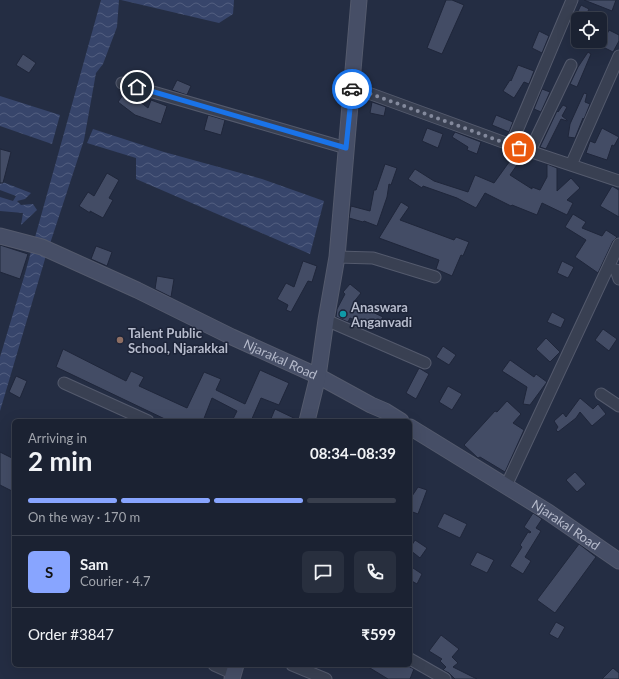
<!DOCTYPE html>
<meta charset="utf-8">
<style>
body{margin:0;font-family:Lato,sans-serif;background:#282f3e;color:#f1f3f6;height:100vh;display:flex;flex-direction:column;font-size:15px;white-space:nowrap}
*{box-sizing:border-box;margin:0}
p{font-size:13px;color:#a0a4ac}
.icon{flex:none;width:22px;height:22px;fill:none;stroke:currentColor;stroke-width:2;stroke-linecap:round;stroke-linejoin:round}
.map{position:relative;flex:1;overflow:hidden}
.side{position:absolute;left:12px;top:419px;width:400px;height:248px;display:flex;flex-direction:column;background:#1b2232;border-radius:6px;box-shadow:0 4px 16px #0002,0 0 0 1px #393f4d}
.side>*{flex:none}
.tools{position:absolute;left:571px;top:12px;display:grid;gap:8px}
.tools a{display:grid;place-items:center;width:36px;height:36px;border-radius:6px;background:#1b2232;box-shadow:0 4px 16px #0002,0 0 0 1px #393f4d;font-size:20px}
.pin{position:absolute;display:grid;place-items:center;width:34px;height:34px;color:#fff;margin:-17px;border:2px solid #fff;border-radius:50%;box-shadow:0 1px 4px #0007}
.courier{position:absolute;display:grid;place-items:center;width:40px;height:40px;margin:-20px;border:3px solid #1a73e8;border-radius:50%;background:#fff;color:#222;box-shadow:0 1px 5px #0007}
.head em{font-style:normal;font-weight:700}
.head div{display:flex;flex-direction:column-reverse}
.head{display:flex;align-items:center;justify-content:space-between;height:68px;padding:0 16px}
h1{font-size:26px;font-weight:700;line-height:30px}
.bar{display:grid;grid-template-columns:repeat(4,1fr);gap:6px 4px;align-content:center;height:48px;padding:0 16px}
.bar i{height:5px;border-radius:3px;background:#393f4d}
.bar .current{background:#88a5ff}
.bar p{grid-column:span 4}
.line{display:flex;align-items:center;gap:10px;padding:0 16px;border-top:1px solid #393f4d}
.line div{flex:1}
.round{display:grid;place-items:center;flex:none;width:42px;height:42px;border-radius:6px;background:#282f3e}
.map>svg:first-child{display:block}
.water{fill:url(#water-waves)}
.building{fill:#434c65;stroke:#1f263a}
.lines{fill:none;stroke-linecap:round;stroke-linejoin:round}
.street-casing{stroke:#545a6d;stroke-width:13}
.secondary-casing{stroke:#545a6d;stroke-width:17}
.street{stroke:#394052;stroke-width:11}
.secondary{stroke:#464e66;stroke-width:15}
.done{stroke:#83899c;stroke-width:4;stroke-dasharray:0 7.2}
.route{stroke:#1a73e8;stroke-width:5}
.culture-dot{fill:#0f9aa8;stroke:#1d2438;stroke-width:1.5}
.education-dot{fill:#8d6e63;stroke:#1d2438;stroke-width:1.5}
.labels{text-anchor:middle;stroke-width:3;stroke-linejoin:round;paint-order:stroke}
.poi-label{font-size:13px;font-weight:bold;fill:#b6bbcc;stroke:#1d2438;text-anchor:start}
.street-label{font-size:13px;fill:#b6bbcc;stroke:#1d2438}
</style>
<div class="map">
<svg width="619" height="679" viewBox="0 0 619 679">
<defs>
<pattern id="water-waves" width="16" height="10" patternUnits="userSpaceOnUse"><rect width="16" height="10" fill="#37456b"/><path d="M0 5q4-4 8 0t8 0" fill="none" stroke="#525e7f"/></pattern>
</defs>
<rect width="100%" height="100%" fill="#242d43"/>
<path class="water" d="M101,0H119L117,27L103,64L96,73L84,140L45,259L0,411V357L24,277Z
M121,0H234L233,14L219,23Z
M0,96L60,115L52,144L0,126Z
M93,129L164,152L262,179L324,201L310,254L136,179V158L87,143Z
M0,181L31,193L25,199L17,201L21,205L33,204L37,210L21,225L23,213L0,211V197L13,201L16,196L0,190Z"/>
<path class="building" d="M446,0H452L464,5L442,54L427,48Z
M584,0H616L612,11Z
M581,5L589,9L585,17L577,13Z
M609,30L619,35V41L613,52L601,46Z
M539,31L549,36L542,53L532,48Z
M588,52L591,54L577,87L570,84L578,67Z
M23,54L36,63L29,73L16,65Z
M518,65L534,71L529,84L524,82L514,98L503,91L510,80L511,81Z
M177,80L191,86L187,95L172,90Z
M542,89L550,92L541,112L534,109Z
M126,91L148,108L151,100L167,106L161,124L135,115L118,102Z
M584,93L587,94L585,102L590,104L584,119L583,118L575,138L568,137L570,124Z
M372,102L386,107L384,116L370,113Z
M563,105L567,107L562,116L567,120V121L561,119L546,149L540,147L557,111L558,112Z
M208,115L225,120L221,135L204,130Z
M496,115L513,122L509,132L492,125Z
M427,128L443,134L438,148L422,141Z
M602,128L619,137L614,146L612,145L607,160L586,153L590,141L595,143Z
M455,132L481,142L477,154L467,150L468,147L452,137Z
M0,149L11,152L3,183H0Z
M512,158L519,162L510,175L532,189V187L540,190L547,177V164L557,168V191L571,178L580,188L567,200L573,203L567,215L542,203L537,215L512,205L511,206L485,193L476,208L457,198L423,186L422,188L408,179L415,169L434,181L468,192L475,175L494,183Z
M385,164L397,168L391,185L389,184L387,197L377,226L364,221L363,222L349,218L351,206L370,211L374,190H376Z
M107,173L119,180L109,198L113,200L103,218L90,211V213L79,206L88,192L94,196Z
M612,186L619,190V217L600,206Z
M401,202L409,207L400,220L454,240L456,237L469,242L463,256L461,255L452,276L436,269L439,260L379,238Z
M573,214L586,222L582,228L602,236L606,230L617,237L613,241L598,273L575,257L586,240L565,227Z
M0,245L28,254L20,279L0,272Z
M96,246L112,252L107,266L91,259Z
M303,261L317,266L312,282L308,281L291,312L286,310L288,305L277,299L286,283L294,287Z
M562,261L574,267L568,278L557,273Z
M157,276L174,279L171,297L155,289Z
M350,284L361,293L353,303L383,317L376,330L350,318L348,322L336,317L337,309L345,294L343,292Z
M552,312L565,319L561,328L547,322Z
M603,329L617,339L609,351L595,340Z
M546,338L560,352L550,362L536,349Z
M443,346L456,355L449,365L436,357Z
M63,349L126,381L131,371L144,377L139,386L187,408L204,372L221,379L216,390L245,404L260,370L289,383L279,405L261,398L251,421H232L237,411L212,398L203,421H169L56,367Z
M510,360L534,377L536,374L547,382L530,405L523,404L527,387L502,371Z
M419,368L429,374L416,399L406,393Z
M16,376L27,381L20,398L9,392Z
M448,386L462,394L452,410L439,402Z
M580,398L593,409L598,404L606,414L592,426L580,412L576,418L558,432L556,430L558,427L554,421L563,413L566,417Z
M507,401L521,414L513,423L524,430L505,472L480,457L478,458L464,445L495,411L497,412Z
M275,409L298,420V421H270Z
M0,452L14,459V492L0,485Z
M575,472L586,484L577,492L566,480Z
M418,487L427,490L418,514L410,511V499Z
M444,513L467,524L460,538L437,527Z
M533,513L542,519L536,528L541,531L525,557L531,561L523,574L510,566L522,547L520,545L528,532L530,533L531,532L524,527Z
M415,540L427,548L420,558L410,550V548Z
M579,544L596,557L555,613L537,600Z
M477,552L494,560L487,573L470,565Z
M410,566L422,574L417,584L410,580Z
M556,622L565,627L558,639L549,634Z
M441,635L459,649L452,657L458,663L453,667L477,679H455L449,673L443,670L446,667L440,661L442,659L429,651Z
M365,665H406L414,669L410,679H388Z
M613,668L619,673V679H602Z"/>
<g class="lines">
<g class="street-casing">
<path id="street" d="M122,83L346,148
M352,87L511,145L619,181
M511,145L572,0
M530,151L571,65
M571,165L619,56
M337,257L373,258L435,277
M616,270L619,279
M326,320L425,363
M64,383L148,421
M601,394L619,406
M506,486L619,244
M410,659L445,679
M214,665L234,674
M292,665L326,679"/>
</g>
<g class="secondary-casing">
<g id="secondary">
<path id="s1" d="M0,236L42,247L137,290L232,337L318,376L371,405L385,411L401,421"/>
<path d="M307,421L318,376L326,320L337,257L359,0"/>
<path id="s2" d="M410,427L548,512L619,561"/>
<path d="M232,679L236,665"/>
</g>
</g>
<use href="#street" class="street"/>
<use href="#secondary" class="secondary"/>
</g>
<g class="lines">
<path class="done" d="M352,89V87L519,148"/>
<path class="route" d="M137,87L346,148L352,89"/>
</g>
<circle class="culture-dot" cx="343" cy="314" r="4"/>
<circle class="education-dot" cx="120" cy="340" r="4"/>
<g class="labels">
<g class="poi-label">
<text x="351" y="312">Anaswara<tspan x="351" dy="15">Anganvadi</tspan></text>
<text x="128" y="338">Talent Public<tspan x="128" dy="15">School, Njarakkal</tspan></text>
</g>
<g class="street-label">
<text dy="5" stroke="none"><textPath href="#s1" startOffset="307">Njarakal Road</textPath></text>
<text dy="5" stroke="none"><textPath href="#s2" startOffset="184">Njarakal Road</textPath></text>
</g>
</g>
</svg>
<div class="tools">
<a><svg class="icon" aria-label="locate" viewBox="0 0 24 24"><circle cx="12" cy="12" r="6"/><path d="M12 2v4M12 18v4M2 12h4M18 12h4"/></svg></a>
</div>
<div class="pin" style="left:519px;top:148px;background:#ea580c"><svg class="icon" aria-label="bag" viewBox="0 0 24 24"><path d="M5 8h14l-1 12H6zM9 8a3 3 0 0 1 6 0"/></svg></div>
<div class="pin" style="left:137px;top:87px;background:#1f2937"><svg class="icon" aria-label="home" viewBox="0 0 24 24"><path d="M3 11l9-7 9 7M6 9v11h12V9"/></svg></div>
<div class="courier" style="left:352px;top:89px"><svg class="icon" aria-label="car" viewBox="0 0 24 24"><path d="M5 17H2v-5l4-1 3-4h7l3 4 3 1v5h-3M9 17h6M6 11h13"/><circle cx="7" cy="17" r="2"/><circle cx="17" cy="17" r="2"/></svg></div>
<section class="side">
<div class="head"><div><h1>2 min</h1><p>Arriving in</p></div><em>08:34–08:39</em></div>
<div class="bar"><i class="current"></i><i class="current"></i><i class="current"></i><i></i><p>On the way · 170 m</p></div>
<div class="line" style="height:72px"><b class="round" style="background:#88a5ff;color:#111">S</b><div><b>Sam</b><p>Courier · 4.7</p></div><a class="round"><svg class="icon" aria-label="chat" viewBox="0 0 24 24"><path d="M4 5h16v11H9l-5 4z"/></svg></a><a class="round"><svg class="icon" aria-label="phone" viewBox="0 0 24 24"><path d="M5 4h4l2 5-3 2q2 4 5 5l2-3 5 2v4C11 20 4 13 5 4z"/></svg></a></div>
<div class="line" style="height:52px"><div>Order #3847</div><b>₹599</b></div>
</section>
</div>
